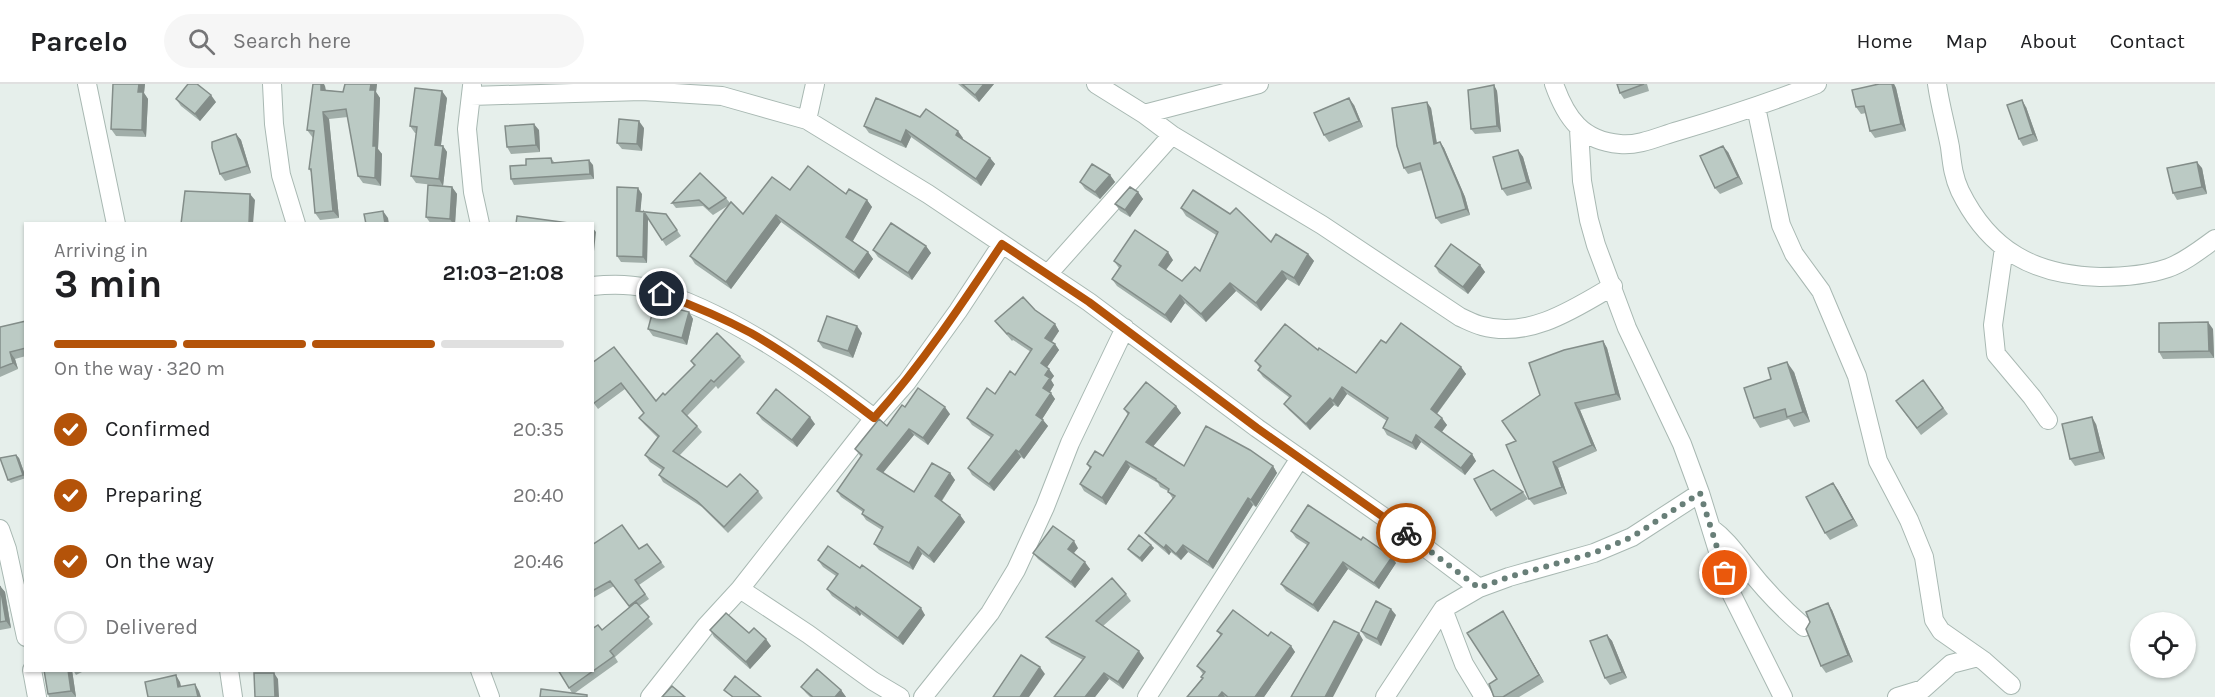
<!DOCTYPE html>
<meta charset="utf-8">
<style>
body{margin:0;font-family:Karla,sans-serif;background:#f6f6f6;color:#202124;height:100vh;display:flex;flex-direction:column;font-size:22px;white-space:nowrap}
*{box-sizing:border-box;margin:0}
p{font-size:20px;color:#757577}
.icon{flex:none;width:33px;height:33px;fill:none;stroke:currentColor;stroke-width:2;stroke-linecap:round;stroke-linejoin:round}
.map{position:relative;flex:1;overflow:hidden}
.details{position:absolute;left:24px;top:138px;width:570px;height:450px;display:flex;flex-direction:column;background:#fff;border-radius:0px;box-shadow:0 2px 4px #0004}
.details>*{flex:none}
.buttons{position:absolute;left:2130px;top:528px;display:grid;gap:12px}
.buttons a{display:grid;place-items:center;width:66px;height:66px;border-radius:50%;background:#fff;box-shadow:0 2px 4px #0004;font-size:30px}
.pin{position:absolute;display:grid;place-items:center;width:51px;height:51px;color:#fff;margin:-26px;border:3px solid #fff;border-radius:50%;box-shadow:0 2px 6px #0007}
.courier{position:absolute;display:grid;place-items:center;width:60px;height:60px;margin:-30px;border:4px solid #b45309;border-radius:50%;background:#fff;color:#222;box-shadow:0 2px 8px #0007}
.summary em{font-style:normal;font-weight:700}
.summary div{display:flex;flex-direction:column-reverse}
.summary{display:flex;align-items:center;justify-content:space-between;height:102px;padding:0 30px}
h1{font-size:39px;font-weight:700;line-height:45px}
.bar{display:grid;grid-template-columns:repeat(4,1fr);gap:9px 6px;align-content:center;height:72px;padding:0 30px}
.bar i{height:8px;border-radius:4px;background:#e0e0e0}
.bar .selected{background:#b45309}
.bar p{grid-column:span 4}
ol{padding:0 30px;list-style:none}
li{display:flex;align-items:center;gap:18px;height:66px}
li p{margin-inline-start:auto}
li .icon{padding:6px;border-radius:50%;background:#b45309;color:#fff;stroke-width:4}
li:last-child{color:#757577}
li i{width:33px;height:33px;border:3px solid #e0e0e0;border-radius:50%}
header{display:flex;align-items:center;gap:36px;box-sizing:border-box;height:84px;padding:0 30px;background:#fff;border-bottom:2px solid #e0e0e0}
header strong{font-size:28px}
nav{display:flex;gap:33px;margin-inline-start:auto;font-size:21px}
.search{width:420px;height:54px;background:#f6f6f6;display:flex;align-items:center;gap:15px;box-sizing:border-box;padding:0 21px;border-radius:33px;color:#757577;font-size:22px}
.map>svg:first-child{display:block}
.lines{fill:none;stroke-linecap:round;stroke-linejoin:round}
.minor-casing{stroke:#a8b8b2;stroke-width:20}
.minor{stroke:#fff;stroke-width:18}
.wall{fill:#a1aea9}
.shaded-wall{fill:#838d89}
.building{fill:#bbcac4;stroke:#838d89;stroke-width:1.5}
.done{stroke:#687f78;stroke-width:6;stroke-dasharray:0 10.8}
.route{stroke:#b45309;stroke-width:8}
</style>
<header>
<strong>Parcelo</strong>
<div class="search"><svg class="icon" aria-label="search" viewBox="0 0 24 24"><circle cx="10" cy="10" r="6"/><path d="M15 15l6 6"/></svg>Search here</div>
<nav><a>Home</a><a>Map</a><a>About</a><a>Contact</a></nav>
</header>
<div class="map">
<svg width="2215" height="613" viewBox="0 0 2215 613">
<rect width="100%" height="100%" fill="#e6efeb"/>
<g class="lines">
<g class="minor-casing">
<path id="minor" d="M87,0L116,140
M272,0L274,40L281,91L296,140
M1096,0L1144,30L1172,51L1322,141L1460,233C1467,236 1474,240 1482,242C1529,255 1574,225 1613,202
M1554,0C1566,34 1582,57 1620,60C1639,62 1660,52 1678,47C1725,33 1771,18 1817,0
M1937,0C1940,21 1946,42 1950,63C1952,79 1953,92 1960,107C1990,168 2035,191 2100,193C2122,193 2147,191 2168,184C2185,178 2201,165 2215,155
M472,2L467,45L473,108L480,140
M471,12L642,7L722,12L807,36L928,110L1089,218L1257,344L1398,443L1479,504
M1756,23L1781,141L1794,170L1821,207L1857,292L1878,377L1909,436L1924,473L1934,536L1941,547L1984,577L2011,601
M1144,30L1259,0
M807,36L815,0
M1579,45L1582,97L1589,136L1596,161L1627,244L1682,360L1700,409L1731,509L1783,613
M2004,164L1993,241L1996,270L2032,313L2048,336
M1048,190L1172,51
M592,202C610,200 630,200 647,204C728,227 808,284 874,334
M1711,444C1726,455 1735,468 1746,482C1763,504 1783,525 1804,543
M0,445L7,465L26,553
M740,505L808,550L873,597L900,613
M1443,525L1464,580L1484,613
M32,586L37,613
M229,586L233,613
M480,586L490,613
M650,613L706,542L740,505L867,343L907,298L958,227L1002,160
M923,613L990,529L1016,486L1045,423L1070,359L1125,244
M1147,613L1300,374
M1385,613L1443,525L1479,504L1509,493L1594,469L1632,453L1700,409
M1897,613L1923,605L1951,580L1978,573"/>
</g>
<use href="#minor" class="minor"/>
</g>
<path class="wall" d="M113,0H145L144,9L148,15L146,53L116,52L111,45Z
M345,0H377L376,8L380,14L378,65L382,70L381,102L363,99L358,92L348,33L329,35L339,134L320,136L315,129L311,88L309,85L313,54L307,46L325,2L326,6L343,8Z
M958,0H994L979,18Z
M1617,0H1647L1649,7L1624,15L1620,9Z
M1879,0H1894L1896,4L1906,47L1875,54L1870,47L1866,29L1861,30L1856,23Z
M1494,1L1497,7L1501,48L1475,50L1471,45Z
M447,14L441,61L443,62L447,68L443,102L416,99L411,92L416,49H415L410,42Z
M176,15L216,18L200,37L181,22Z
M1354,21L1363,43L1329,58L1324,51Z
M2026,23L2038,57L2023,62L2019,55Z
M1431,24L1437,59L1440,58L1444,64L1465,113L1470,131L1441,140L1436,134L1422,86L1408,90L1404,84Z
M864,42L963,54L962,55L990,74L995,80L981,102L911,53L906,64L869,49Z
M644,44L642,67L622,65L617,59Z
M539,46L540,68L511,70L507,63Z
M236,50L241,56L251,89L225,97L220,90Z
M1518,66L1523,73L1532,105L1507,112L1502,105Z
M1728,68L1743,100L1720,110L1715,104Z
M551,74L554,78L593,81L594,95L514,101L511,95L526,81Z
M2202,84L2207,110L2177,116L2173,109Z
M1110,91L1115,98L1100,115L1085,105L1080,98Z
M452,103L457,110L455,140H431L426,133Z
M790,106L846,110L867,116L872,123L853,157L868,168L873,175L859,195L781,138L731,205L695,180L690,172L729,121L713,131L703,122L676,124L672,119L726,114L730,119L743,130Z
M1138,108L1143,115L1130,133L1120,127L1115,120Z
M642,110L640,127L666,130L681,152L666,162L648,134L647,179L621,178L617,172Z
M1181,124L1271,158L1308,170L1314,177L1299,202L1287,195L1261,227L1236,207L1206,238L1185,219L1171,239L1117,202L1112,195L1119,184L1114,177L1173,176L1166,186L1182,197L1200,187L1216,151L1186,132Z
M926,162L931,169L912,196L878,173L873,166Z
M1480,181L1485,188L1468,210L1439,189L1435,182Z
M1035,226L1055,240L1059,247L1052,258L1055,260L1059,266L1047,283L1054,292L1051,296L1054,301L1050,308L1055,315L1042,335L1048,342L1024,375L1021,373L994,407L972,391L968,384L992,354L972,341L967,334L1015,291L1031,268L1013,256L1012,257L995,237Z
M689,228L693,235L687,261L653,252L648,245Z
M26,237V272L15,275L18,285L0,293V243Z
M2213,245L2214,274L2163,275L2159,268Z
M862,249L853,274L823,264L818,257Z
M1603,257L1607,264L1621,316L1580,326L1597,367L1558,384L1567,410L1534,421L1529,415L1516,357Z
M1386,259L1461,283L1466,290L1437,330L1447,341L1442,348L1472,370L1476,377L1465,391L1421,358L1416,366L1387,351L1383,344L1387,337L1347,310L1338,323L1334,321L1310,346L1289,326L1284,320L1290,314L1263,293L1258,286L1260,284L1255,277L1318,266L1356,289Z
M740,272L745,278L718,305L716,302L687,332L697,342L702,348L679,372L727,403L758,407L763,414L728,449L702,423L663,398L659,391L662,386L650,378L645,371L658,354L644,340L639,334L644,329L625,305L598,325L592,317V279L656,317L665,311L694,282L691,277Z
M1794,288L1810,338L1794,343L1789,335L1760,344L1754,334Z
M1923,296L1948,330L1921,351L1901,324Z
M1176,322L1181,329L1153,362L1184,382H1273L1277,389L1256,423L1253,421L1213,485L1188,468L1181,476L1171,468L1169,471L1150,455L1145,449L1173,415L1168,407L1160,403L1158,399L1130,383L1106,421L1084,407L1080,400L1090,385L1087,380L1103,372L1128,331L1124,325Z
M905,323L950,330L928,361L914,351L883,389L914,408L950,389L955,396L942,417L960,431L965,438L934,479L922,470L913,486L879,466L874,460L882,446L866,436L862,430L863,428L841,413L837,407L861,373L855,365L887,342Z
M757,329L815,340L797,363L762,336Z
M2096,340L2105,375L2075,382L2070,375Z
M16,371L19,374L26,394L11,399L8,396Z
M1833,399L1838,406L1858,442L1830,456L1825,449Z
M1523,408L1528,415L1496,433L1491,426Z
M1291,447L1396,479L1379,505L1348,485L1318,528L1286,507L1281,500L1307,461L1296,454Z
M647,460L665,483L639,501L649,515L639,522L653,540L615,573L618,578L575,609H572L558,586L602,546L630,523L614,502L593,514L592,513V461L639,465Z
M1151,461L1154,464L1142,478L1130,468L1128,465Z
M1078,464L1074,469L1090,485L1075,504L1038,475L1033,469Z
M818,476L925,531L903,561L861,530L860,532L832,512L827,505L836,492L823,483Z
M0,502L5,508L11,544L0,546Z
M1126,510L1131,517L1103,542L1144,574L1123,605L1109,595L1095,613H1054L1083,576L1051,559L1046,553Z
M1832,526L1853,578L1826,589L1821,582L1810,538Z
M1396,531L1381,562L1366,554L1361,547Z
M1507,534L1544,598L1519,613H1494Z
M710,546L771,562L750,585L714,553Z
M1217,547L1268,552L1291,562L1295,568L1264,613H1187L1202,594L1203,590L1197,582L1221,552Z
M1607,551L1612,557L1627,594L1610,601L1605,594Z
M72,586L76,613H49L48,610Z
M73,586H86L76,591Z
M801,603L841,606L846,613H810L806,609Z"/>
<path class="shaded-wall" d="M139,0H145L144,9L148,15L146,53L142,46L138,8Z
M321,0H324L325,2L326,13L321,6Z
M371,0H377L376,8L380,14L378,65L382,70L381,102L375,94L373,62L370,6Z
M984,0H994L979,18L975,11Z
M1892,0H1894L1896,4L1906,47L1901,40Z
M1494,1L1497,7L1501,48L1497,42Z
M442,7L447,14L440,68L435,61Z
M211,11L216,18L200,37L195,30Z
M1349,14L1354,21L1363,43L1359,37Z
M2022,16L2026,23L2038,57L2033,50Z
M1427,18L1431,24L1438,67L1434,60Z
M323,28L329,35L339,134L333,127Z
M639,37L644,44L642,67L637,60Z
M534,40L539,46L540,68L536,61Z
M906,46L911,53L906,64L901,58Z
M958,47L963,54L961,58L956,51Z
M236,50L241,56L251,89L247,82Z
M1440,58L1444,64L1465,113L1470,131L1466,125Z
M443,62L447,68L443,102L439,95Z
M1723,62L1728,68L1743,100L1738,93Z
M1518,66L1523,73L1532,105L1527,98Z
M990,74L995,80L981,102L976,95Z
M589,76L593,81L594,95L590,90Z
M2197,78L2202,84L2207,110L2202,103Z
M1110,91L1115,98L1100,115L1095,108Z
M452,103L457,110L455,140H453L450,135Z
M638,104L642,110L640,133L636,127Z
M1138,108L1143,115L1130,133L1125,126Z
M250,110L255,116L253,140H249Z
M867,116L872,123L851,160L846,153Z
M383,127L388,134L389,140H385Z
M644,128L648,134L647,179L643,173Z
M776,131L781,138L731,205L726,198Z
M592,143L596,148L593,177L592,176Z
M926,162L931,169L912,196L908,189Z
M868,168L873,175L859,195L854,188Z
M1168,168L1173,176L1164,188L1159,181Z
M1308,170L1314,177L1299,202L1294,194Z
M1480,181L1485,188L1468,210L1463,203Z
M1282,187L1287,195L1261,227L1256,219Z
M1230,199L1236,207L1206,238L1201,230Z
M1180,211L1185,219L1171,239L1165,231Z
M689,228L693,235L687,261L682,254Z
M2208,238L2213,245L2214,274L2209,267Z
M1055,240L1059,247L1050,260L1045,254Z
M857,242L862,249L853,274L848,267Z
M1603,257L1607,264L1621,316L1616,310Z
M1055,260L1059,266L1045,286L1041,279Z
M10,268L15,275L18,285L13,279Z
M1787,278L1794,288L1810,338L1803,328Z
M1461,283L1466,290L1435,332L1431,325Z
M1049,285L1054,292L1051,296L1054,301L1048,311L1043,304L1045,291Z
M1342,303L1347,310L1338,323L1333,317Z
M1051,309L1055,315L1041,337L1036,331Z
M1330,314L1334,321L1310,346L1306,340Z
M1575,319L1580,326L1597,367L1592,361Z
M1176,322L1181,329L1151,365L1146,358Z
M945,323L950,330L928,361L923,354Z
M810,333L815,340L797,363L792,356Z
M2092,333L2096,340L2105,375L2100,368Z
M1442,334L1447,341L1440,350L1435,343Z
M1043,336L1048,342L1024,375L1019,368Z
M909,345L914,351L881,391L877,385Z
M1416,351L1421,358L1416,366L1412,359Z
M1016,366L1021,373L994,407L989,400Z
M1472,370L1476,377L1465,391L1461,384Z
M16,371L19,374L26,394L23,391Z
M1126,377L1130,383L1106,421L1102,414Z
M1553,378L1558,384L1567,410L1562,403Z
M1273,382L1277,389L1256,423L1251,416Z
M950,389L955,396L940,419L935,412Z
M1833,399L1838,406L1858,442L1853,435Z
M1248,414L1253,421L1213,485L1208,478Z
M960,431L965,438L934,479L929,472Z
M1074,457L1078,464L1072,471L1068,465Z
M1151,461L1154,464L1142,478L1140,474Z
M1166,461L1171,468L1169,471L1164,464Z
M1183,461L1188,468L1181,476L1176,470Z
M918,463L922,470L913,486L909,479Z
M1392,473L1396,479L1379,505L1374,499Z
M1085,478L1090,485L1075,504L1071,498Z
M1343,478L1348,485L1318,528L1313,521Z
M0,502L5,508L11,544L6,537Z
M1828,519L1832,526L1853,578L1848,571Z
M856,523L861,530L860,532L855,525Z
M921,524L925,531L903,561L898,554Z
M1391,525L1396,531L1381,562L1377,555Z
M1503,527L1507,534L1544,598L1539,591Z
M1359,549L1363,556L1333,613H1325Z
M1607,551L1612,557L1627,594L1622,588Z
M766,555L771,562L750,585L746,578Z
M1291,562L1295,568L1264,613H1255Z
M1139,567L1144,574L1123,605L1118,598Z
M1040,583L1045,590L1029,613H1020Z
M68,586H72L76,613L71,607Z
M274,589L278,595L279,613H275Z
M1104,589L1109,595L1095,613H1085Z
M176,591L180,598L183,610L178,603Z
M195,600L199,607L201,613H198Z
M841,606L846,613H835Z
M1222,608L1225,613H1218Z"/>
<path class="building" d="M113,0H139L138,8H143L142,46L111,45Z
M188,0H197L211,11L195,30L176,15Z
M313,0H321V6L343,8L345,0H371L370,6H375L373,62H376L375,94L358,92L346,25L323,28L333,127L315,129L311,85H309L314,47L307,46Z
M962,0H984L975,11Z
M1617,0H1644L1620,9Z
M1879,0H1892L1901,40L1870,47L1864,22L1856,23L1852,6Z
M1494,1L1497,42L1471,45L1468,6Z
M415,4L442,7L435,61L443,62L439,95L411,92L417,43L410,42Z
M876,14L920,33L926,25L958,47L956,51L990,74L976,95L906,46L901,58L864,42Z
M1349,14L1359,37L1324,51L1314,29Z
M2022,16L2033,50L2019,55L2007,21Z
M1427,18L1434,60L1440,58L1461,107L1466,125L1436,134L1420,79L1404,84L1397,62L1392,24Z
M619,35L639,37L637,60L617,59Z
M534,40L536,61L507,63L505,42Z
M236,50L247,82L220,90L212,64V58Z
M1723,62L1738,93L1715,104L1700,72Z
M1518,66L1527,98L1502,105L1493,73Z
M551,74L552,79L589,76L590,90L511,95L510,82L526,81V75Z
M2197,78L2202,103L2173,109L2167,84Z
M1092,80L1110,91L1095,108L1080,98Z
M808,82L846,110L849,105L867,116L846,153L868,168L854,188L776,131L726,198L690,172L731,118L743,130L772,93L790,106Z
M700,89L726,114L709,125L699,116L672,119Z
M428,101L452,103L450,135L426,133Z
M617,103L638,104L636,127L666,130L677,146L662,156L644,128L643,173L617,172Z
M1130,103L1138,108L1125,126L1115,120Z
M1193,106L1230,130L1236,124L1271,158L1276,150L1308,170L1294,194L1282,187L1256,219L1230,199L1201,230L1180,211L1165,231L1112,195L1121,182L1114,177L1135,146L1168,168L1159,181L1182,197L1195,183L1200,187L1218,148L1181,124Z
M185,107L250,110L249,140H181Z
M383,127L385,140H366L364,130Z
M517,132L576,140H516Z
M891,139L926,162L908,189L873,166Z
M1451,160L1480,181L1463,203L1435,182Z
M1023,213L1035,226L1055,240L1045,254L1055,260L1041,279L1049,285L1045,291L1050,294L1043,304L1051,309L1036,331L1043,336L1019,368L1016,366L989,400L968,384L993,351L967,334L987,304L995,310L1010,287L1015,291L1032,265L1008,249L1007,250L995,237Z
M655,219L689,228L682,254L648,245Z
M827,232L857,242L848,267L818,257Z
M26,237V264L10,268L13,279L0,284V243Z
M2208,238L2209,267L2159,268V239Z
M1401,239L1461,283L1431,325L1442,334L1435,343L1472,370L1461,384L1416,351L1412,359L1383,344L1388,334L1342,303L1333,317L1330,314L1306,340L1284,320L1291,312L1258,286L1261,282L1255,277L1285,240L1318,266L1319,264L1356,289L1381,256L1386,259Z
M717,249L740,272L714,298L711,296L682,327L697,342L673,367L727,403L740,390L758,407L724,443L697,417L659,391L664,384L645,371L659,352L639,334L644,329L621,299L594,319L592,317V279L614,263L656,317L663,309L665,311L695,281L691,277Z
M1603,257L1616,310L1575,319L1592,361L1553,378L1562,403L1529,415L1506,361L1516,357L1502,337L1540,311L1529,279L1564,266Z
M1787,278L1803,328L1787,333L1785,325L1754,334L1744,304L1771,295L1768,284Z
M1923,296L1943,324L1917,344L1896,317Z
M1146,298L1176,322L1146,358L1184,382L1206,342L1250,366L1273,382L1251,416L1248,414L1208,478L1183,461L1176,470L1166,461L1164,464L1145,449L1175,412L1168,408L1169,405L1156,396V395L1126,377L1102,414L1080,400L1091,383L1087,380L1095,367L1103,372L1129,329L1124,325Z
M918,304L945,323L923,354L909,345L877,385L914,408L932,379L950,389L935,412L960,431L929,472L918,463L909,479L874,460L883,443L862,430L864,426L837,407L862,371L855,365L879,335L887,342L902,321L905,323Z
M776,305L810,333L792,356L757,329Z
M2092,333L2100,368L2070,375L2062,340Z
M16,371L23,391L8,396L0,374Z
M1493,386L1523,408L1491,426L1474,395Z
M1833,399L1853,435L1825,449L1806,413Z
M1308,421L1361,456L1363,453L1392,473L1374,499L1343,478L1313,521L1281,500L1309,459L1291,447Z
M622,441L639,465L647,460L661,478L635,496L645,510L629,522L610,497L592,507V461Z
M1053,442L1074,457L1068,465L1085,478L1071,498L1033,469Z
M1139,451L1151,461L1140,474L1128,465Z
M828,462L860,484L862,481L921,524L898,554L856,523L855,525L827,505L838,490L818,476Z
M1112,494L1126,510L1096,537L1139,567L1118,598L1104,589L1085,613H1054L1085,573L1046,553Z
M0,502L6,537L0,538Z
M1376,517L1391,525L1377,555L1361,547Z
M636,518L649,533L610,567L614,572L569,604L558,586H592V545L598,541L602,546Z
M1828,519L1848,571L1821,582L1806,545L1810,538L1806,528Z
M1233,526L1268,552L1271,548L1291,562L1255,613H1228L1222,608L1218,613H1187L1203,594L1201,593L1205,588L1197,582L1222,550L1217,547Z
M1503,527L1539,591L1503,613H1494L1489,600L1497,595L1467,549Z
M726,529L749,549L754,544L766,555L746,578L710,546Z
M1334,537L1359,549L1325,613H1291Z
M1607,551L1622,588L1605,594L1590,557Z
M1021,571L1040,583L1020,613H993Z
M817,585L841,606L835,613H813L801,603Z
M44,586H68L71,607L48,610Z
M254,589H274L275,613H255Z
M176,591L178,603L195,600L198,613H148L145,598Z
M735,592L761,613H733L724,606Z
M672,602L685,613H662Z
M541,605L587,611V613H540Z"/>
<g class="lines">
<path class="done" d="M1406,449L1479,504L1509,493L1594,469L1632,453L1700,409L1725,489"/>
<path class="route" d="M662,210C692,221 723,234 751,249C793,273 836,305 874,334C922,280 962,220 1002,160L1089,218L1257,344L1406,449"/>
</g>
</svg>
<div class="buttons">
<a><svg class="icon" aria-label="locate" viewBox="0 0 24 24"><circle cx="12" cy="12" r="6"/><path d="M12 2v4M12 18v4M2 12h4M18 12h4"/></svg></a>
</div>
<div class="pin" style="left:1725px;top:489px;background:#ea580c"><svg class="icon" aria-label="bag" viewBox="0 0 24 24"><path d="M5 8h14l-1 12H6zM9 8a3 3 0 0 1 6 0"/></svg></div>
<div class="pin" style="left:662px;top:210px;background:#1f2937"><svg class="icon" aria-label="home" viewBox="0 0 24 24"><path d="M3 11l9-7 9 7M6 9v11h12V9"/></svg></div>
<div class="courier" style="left:1406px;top:449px"><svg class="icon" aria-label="bike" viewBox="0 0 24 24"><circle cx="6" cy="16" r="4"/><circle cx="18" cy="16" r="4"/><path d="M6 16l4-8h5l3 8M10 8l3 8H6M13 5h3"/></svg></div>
<section class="details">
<div class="summary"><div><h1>3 min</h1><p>Arriving in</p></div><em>21:03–21:08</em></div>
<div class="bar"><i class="selected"></i><i class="selected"></i><i class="selected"></i><i></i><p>On the way · 320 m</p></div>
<ol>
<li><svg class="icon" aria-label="check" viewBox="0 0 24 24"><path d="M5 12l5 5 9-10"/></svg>Confirmed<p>20:35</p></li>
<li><svg class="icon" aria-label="check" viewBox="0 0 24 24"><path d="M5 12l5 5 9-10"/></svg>Preparing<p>20:40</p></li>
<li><svg class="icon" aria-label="check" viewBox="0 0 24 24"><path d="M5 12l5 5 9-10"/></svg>On the way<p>20:46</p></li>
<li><i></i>Delivered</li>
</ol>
</section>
</div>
